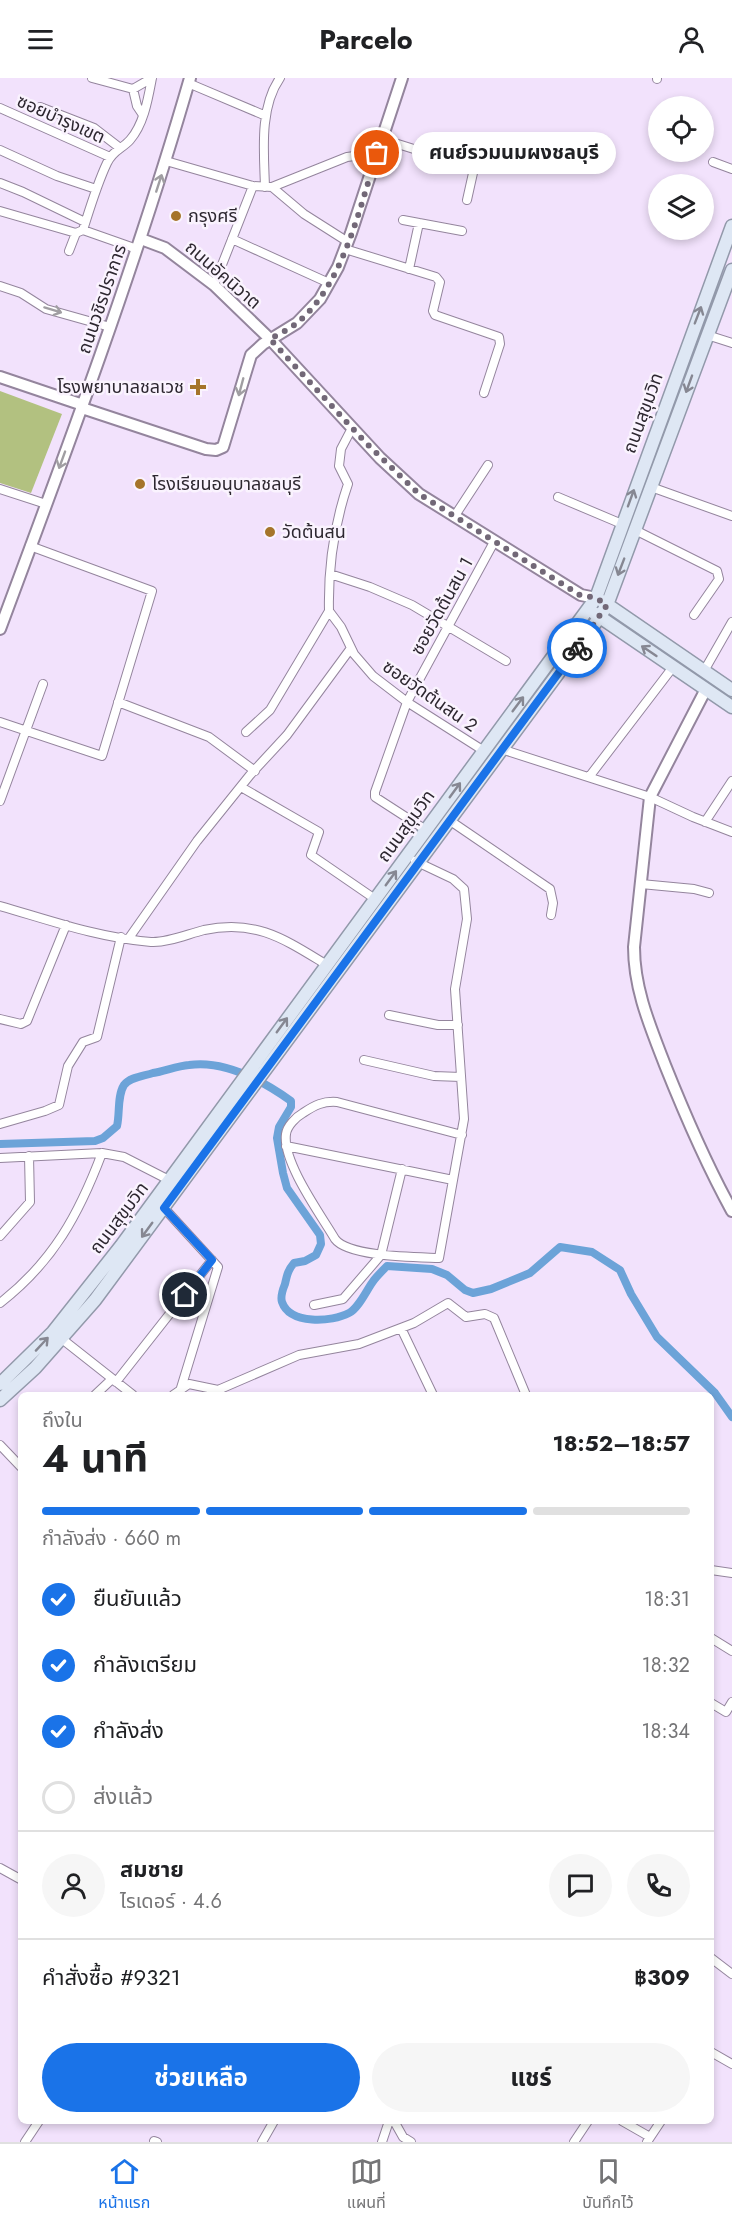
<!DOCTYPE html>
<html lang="th">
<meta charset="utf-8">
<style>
body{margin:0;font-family:Jost,"Noto Sans Thai",sans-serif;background:#f6f6f6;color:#202124;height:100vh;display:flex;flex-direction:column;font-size:22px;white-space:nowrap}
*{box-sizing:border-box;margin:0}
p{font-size:20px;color:#757577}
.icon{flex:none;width:33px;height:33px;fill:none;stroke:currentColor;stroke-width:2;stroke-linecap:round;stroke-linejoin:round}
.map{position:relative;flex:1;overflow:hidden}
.sheet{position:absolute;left:18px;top:1314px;width:696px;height:732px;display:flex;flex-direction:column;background:#fff;border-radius:9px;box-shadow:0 3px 9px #0003}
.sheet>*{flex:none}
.buttons{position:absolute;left:648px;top:18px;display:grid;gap:12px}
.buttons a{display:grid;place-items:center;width:66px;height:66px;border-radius:50%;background:#fff;box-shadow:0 3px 9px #0003;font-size:30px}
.pin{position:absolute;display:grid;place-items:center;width:51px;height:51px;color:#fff;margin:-26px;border:3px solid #fff;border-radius:50%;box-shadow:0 2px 6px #0007}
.courier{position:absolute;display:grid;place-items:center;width:60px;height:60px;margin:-30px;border:4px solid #1a73e8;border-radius:50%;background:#fff;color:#222;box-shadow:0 2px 8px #0007}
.bubble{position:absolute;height:42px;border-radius:21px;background:#fff;box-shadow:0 3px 9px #0003;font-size:20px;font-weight:700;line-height:42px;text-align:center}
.summary em{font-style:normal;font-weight:700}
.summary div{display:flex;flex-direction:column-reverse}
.summary{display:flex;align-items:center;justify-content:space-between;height:102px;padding:0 24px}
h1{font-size:39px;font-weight:700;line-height:45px}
.bar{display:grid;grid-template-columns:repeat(4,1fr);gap:9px 6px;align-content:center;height:72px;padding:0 24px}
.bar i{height:8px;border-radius:4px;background:#e0e0e0}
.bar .on{background:#1a73e8}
.bar p{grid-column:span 4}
.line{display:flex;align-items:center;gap:15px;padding:0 24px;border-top:2px solid #e0e0e0}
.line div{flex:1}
.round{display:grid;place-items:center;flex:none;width:63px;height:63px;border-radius:32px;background:#f6f6f6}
ol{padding:0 24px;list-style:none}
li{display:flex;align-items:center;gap:18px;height:66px}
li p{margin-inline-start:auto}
li .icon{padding:6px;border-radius:50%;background:#1a73e8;color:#fff;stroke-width:4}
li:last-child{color:#757577}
li i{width:33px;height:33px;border:3px solid #e0e0e0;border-radius:50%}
.action{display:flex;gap:12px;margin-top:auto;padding:12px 24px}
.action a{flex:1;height:69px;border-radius:36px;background:#1a73e8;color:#fff;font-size:24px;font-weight:700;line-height:69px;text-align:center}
.action a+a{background:#f6f6f6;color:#202124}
header{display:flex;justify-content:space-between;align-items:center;height:78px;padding:0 24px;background:#fff;font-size:27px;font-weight:700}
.tabs{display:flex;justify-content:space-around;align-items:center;height:84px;border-top:2px solid #e0e0e0;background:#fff;font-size:16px;color:#757577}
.tabs a{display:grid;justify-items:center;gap:3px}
.tabs .on{color:#1a73e8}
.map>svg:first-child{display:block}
.green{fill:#b2c180}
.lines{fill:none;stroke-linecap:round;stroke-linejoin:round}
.canal{stroke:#6ca3d8;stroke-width:8}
.street-casing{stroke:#94859d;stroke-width:10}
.secondary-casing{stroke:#94859d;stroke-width:14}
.primary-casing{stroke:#9299aa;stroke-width:15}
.street{stroke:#fff;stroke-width:8}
.secondary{stroke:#fff;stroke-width:10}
.primary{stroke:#dee7f4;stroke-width:12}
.oneway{stroke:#a09ea2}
.oneway2{stroke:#868792}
.done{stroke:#726877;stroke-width:6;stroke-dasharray:0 10.8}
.route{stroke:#1a73e8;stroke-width:8}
.poi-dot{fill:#a5742a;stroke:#faf3fe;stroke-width:2}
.labels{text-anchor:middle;stroke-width:5;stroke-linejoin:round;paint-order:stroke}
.street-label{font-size:18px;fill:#2d2730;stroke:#faf3fe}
.poi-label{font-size:18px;fill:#2d2730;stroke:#faf3fe;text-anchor:start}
</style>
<header><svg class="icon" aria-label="menu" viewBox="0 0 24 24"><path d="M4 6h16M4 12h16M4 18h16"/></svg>Parcelo<svg class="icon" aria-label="person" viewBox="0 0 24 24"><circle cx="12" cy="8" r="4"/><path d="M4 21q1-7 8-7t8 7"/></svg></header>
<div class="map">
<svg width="732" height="2064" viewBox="0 0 732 2064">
<rect width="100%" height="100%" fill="#f2e2fc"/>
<path class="green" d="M0,313L62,336L31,415L0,405Z"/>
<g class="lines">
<path class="canal" d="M0,1066L95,1063L103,1060L117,1048C120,1036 117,1018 124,1007C130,999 144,998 153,995C165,993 177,988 189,987C224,982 263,1003 291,1023V1029L279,1049L277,1060L283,1095L287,1110L320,1157L321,1166L316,1177L305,1183L294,1185C288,1192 287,1197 285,1206C283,1211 280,1218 282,1224C290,1247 332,1244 349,1235C359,1230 367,1211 374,1202C378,1197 382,1193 387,1188L432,1191L447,1197L465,1212L473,1215L491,1211L530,1195L560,1169L592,1174L620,1192L631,1216L657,1259L715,1315L732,1339"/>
<g class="street-casing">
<path id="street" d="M92,0L133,11L137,28L143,37
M657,1V0
M188,5L266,38
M133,11L152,0
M40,29L94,50L120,70
M0,30L110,79
M382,61L471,89L473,95L467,122
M0,72L57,98L96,111
M166,83L253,108L272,109L304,136L348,164
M713,84L732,91
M0,105L23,114L85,144
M265,109C264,75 259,30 280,0
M272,109L347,79L377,75
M0,133L76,155
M403,142L462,153
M83,152L137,171
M232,161L329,205
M345,171L436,199L440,204L433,233L435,237L499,259L500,266L484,315
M69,173L76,155L83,152C90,130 97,106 107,85C113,72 122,71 130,62C144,46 148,21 152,0
M409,191L419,145
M214,207L253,108
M0,208L21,215L46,231L110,249
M707,257L732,265
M352,350L341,371L339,388L348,406C334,447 328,490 329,533L341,549L354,576L373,598L407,624L484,673
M651,409L732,438
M0,411L46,426
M558,419L622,446
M454,439L488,387
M635,452L717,493L719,501L694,537
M330,496L370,509L412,527L506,583
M704,593L732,544
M118,624L209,659L255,693
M0,644L102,678L152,513L30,468
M246,654L270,632L329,533
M501,671L650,719L693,739L732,754
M589,699L673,589
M241,709L319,754L311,777L375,821
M0,723L43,606
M449,742L550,811L553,825L551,837
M705,744L732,703
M426,752L375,719V714L407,624L494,464
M415,783L453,801L464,811L467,841L455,911L464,1041C456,1087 447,1134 439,1180C417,1179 348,1179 335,1161C321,1137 282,1084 286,1056C287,1048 296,1039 303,1035C315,1027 323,1023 337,1024L462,1057
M641,806L694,811L709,815
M0,828C49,842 99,860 151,864C167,865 188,856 204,852C256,841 284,861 327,887
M129,860L197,763L250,697L287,657L351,570
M389,937L438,947H458
M0,941L21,946L27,943L66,847
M364,982L434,998L461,999
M0,1046L45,1033L59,1027L68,988L83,964L97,959L121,859
M286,1068L453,1102
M0,1080L102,1075L124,1079L169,1102
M164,1130L218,1189L181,1310
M0,1158L30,1124L29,1078
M0,1225C53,1184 79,1136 102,1075
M314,1227L343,1221L381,1177L402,1091
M401,1250L433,1317
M62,1261L133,1317
M116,1304L212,1182
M95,1317L112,1301
M173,1317L189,1306L218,1312L299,1277L359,1266L414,1245L448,1225L466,1239L485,1236L494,1240L526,1317
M0,1367L21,1389
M711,1492L732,1495
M711,1560L732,1573
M711,1625L726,1634L732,1624
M0,1790L20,1801
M711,1880L732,1896
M711,1974L732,1986
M394,2043L403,2059L411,2064
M622,2043L650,2059
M154,2063L157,2064
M25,2064L39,2043
M262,2064L274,2043
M382,2064L389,2043
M574,2064L588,2043
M647,2064L661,2043"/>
</g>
<g class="secondary-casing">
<path id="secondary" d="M141,161L165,170L214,207L270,261L380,380L419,416L581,517L596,520
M0,299L83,327
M82,330L206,371L216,372L223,369L251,277L263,266L297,245L320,221L338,189L351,155L402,0
M0,551C68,369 136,187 190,0
M706,611L650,719L634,869C634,911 650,948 665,987C685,1037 706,1086 732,1133"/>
</g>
<g class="primary-casing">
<path id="primary" d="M602,523L732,612
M594,535L732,629
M0,1306L53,1254L121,1168L596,520L732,148
M0,1322L35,1290L95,1222L599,540L607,527L732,192"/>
</g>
<use href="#street" class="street"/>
<use href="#secondary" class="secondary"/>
<use href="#primary" class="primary"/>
</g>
<defs><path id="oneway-shaft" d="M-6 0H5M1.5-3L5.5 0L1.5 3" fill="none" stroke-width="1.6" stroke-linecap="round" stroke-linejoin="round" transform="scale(1.5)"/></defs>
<g class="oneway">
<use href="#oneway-shaft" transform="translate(159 105) rotate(-72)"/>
<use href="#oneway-shaft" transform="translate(53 232) rotate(17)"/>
<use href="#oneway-shaft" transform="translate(241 309) rotate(105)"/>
<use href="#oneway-shaft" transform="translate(62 382) rotate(110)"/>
</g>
<g class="oneway2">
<use href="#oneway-shaft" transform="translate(698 237) rotate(-69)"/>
<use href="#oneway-shaft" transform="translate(689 306) rotate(110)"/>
<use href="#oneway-shaft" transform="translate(631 420) rotate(-70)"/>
<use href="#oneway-shaft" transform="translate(621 489) rotate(111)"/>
<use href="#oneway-shaft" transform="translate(649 573) rotate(-146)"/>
<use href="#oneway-shaft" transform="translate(518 626) rotate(-53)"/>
<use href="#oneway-shaft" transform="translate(455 712) rotate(-54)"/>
<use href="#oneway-shaft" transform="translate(391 800) rotate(-54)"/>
<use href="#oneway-shaft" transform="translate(282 947) rotate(-54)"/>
<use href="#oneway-shaft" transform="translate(147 1152) rotate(126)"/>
<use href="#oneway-shaft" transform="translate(42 1266) rotate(-47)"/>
</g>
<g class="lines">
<path class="done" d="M377,75C360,129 343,207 298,244C290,251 279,256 270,261L366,365L419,416L580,517L596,520L607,527L577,570"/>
<path class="route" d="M185,1217L212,1182L164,1130L577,570"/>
</g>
<g class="poi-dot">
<circle cx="176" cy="138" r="6"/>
<path d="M195 300h6v6h6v6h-6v6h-6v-6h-6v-6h6z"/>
<circle cx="140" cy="406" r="6"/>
<circle cx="270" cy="454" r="6"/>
</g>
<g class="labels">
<g class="street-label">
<text transform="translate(61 41) rotate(24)" y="6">ซอยบำรุงเขต</text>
<text transform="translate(223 197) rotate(41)" y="6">ถนนอัคนิวาต</text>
<text transform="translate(102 221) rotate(-71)" y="6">ถนนวชิรปราการ</text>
<text transform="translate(643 335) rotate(-70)" y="6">ถนนสุขุมวิท</text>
<text transform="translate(442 528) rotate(-61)" y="6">ซอยวัดต้นสน 1</text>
<text transform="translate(430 618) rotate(35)" y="6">ซอยวัดต้นสน 2</text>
<text transform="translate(406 748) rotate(-54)" y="6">ถนนสุขุมวิท</text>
<text transform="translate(119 1140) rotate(-53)" y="6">ถนนสุขุมวิท</text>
</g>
<g class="poi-label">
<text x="188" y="144">กรุงศรี</text>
<text x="184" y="315" text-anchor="end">โรงพยาบาลชลเวช</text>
<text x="152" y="412">โรงเรียนอนุบาลชลบุรี</text>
<text x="282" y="460">วัดต้นสน</text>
</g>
</g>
</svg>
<div class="buttons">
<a><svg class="icon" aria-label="locate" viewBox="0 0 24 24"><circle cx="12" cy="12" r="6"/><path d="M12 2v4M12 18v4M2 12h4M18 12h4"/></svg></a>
<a><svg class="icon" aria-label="layers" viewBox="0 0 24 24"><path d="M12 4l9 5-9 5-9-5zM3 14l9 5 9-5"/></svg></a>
</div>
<div class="pin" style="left:377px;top:75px;background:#ea580c"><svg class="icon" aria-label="bag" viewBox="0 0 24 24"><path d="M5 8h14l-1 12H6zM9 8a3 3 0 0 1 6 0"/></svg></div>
<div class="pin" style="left:185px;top:1217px;background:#1f2937"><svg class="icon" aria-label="home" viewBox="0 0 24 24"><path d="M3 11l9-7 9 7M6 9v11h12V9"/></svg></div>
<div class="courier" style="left:577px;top:570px"><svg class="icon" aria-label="bike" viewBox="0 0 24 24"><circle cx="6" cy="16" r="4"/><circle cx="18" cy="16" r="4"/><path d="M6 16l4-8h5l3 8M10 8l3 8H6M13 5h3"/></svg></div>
<div class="bubble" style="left:412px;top:54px;width:204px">ศนย์รวมนมผงชลบุรี</div>
<section class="sheet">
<div class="summary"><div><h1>4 นาที</h1><p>ถึงใน</p></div><em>18:52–18:57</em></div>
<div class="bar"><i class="on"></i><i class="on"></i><i class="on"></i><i></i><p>กำลังส่ง · 660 m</p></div>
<ol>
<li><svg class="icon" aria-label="check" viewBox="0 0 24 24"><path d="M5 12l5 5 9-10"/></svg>ยืนยันแล้ว<p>18:31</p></li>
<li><svg class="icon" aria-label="check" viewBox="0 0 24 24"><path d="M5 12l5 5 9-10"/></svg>กำลังเตรียม<p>18:32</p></li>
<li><svg class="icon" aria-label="check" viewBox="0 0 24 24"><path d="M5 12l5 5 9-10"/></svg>กำลังส่ง<p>18:34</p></li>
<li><i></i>ส่งแล้ว</li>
</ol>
<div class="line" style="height:108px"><a class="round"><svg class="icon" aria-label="person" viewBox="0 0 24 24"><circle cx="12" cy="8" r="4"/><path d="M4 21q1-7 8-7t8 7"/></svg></a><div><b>สมชาย</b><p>ไรเดอร์ · 4.6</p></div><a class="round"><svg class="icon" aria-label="chat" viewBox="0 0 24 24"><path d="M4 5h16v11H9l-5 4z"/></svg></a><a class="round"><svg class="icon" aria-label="phone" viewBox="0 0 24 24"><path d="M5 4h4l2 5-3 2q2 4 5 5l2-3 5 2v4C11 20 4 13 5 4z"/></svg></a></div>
<div class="line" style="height:78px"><div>คำสั่งซื้อ #9321</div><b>฿309</b></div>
<div class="action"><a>ช่วยเหลือ</a><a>แชร์</a></div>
</section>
</div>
<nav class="tabs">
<a class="on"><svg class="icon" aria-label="home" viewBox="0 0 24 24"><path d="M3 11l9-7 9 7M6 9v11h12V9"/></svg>หน้าแรก</a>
<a><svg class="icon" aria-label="map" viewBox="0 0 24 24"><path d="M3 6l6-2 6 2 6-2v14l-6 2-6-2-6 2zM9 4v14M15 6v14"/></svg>แผนที่</a>
<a><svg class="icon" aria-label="saved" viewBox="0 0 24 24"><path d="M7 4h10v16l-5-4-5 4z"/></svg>บันทึกไว้</a>
</nav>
